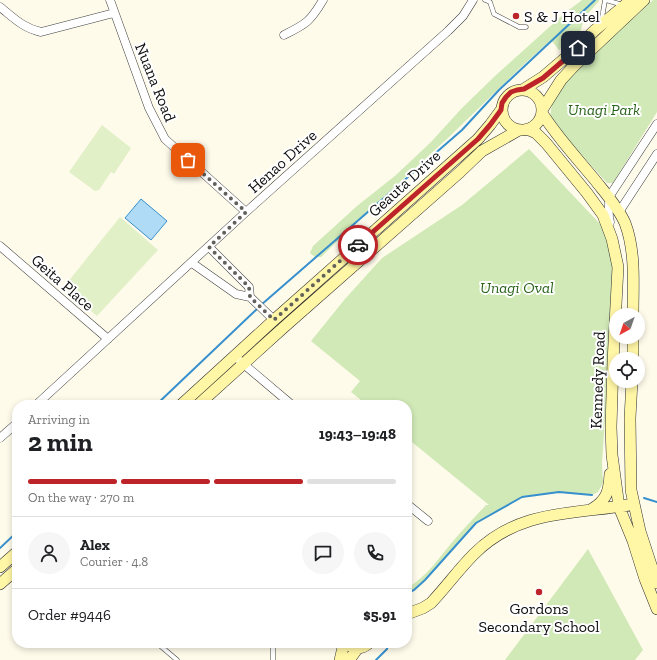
<!DOCTYPE html>
<meta charset="utf-8">
<style>
body{margin:0;font-family:"Zilla Slab",serif;background:#f6f6f6;color:#202124;height:100vh;display:flex;flex-direction:column;font-size:15px;white-space:nowrap}
*{box-sizing:border-box;margin:0}
p{font-size:13px;color:#757577}
.icon{flex:none;width:22px;height:22px;fill:none;stroke:currentColor;stroke-width:2;stroke-linecap:round;stroke-linejoin:round}
.map{position:relative;flex:1;overflow:hidden}
.drawer{position:absolute;left:12px;top:400px;width:400px;height:248px;display:flex;flex-direction:column;background:#fff;border-radius:16px;box-shadow:0 2px 6px #0003}
.drawer>*{flex:none}
.needle{width:26px;rotate:220deg}
.buttons{position:absolute;left:609px;top:308px;display:grid;gap:8px}
.buttons a{display:grid;place-items:center;width:36px;height:36px;border-radius:50%;background:#fff;box-shadow:0 2px 6px #0003;font-size:20px}
.pin{position:absolute;display:grid;place-items:center;width:34px;height:34px;color:#fff;margin:-17px;border-radius:8px;box-shadow:0 2px 6px #0006}
.courier{position:absolute;display:grid;place-items:center;width:40px;height:40px;margin:-20px;border:3px solid #bc242a;border-radius:50%;background:#fff;color:#222;box-shadow:0 1px 5px #0007}
.headline em{font-style:normal;font-weight:700}
.headline div{display:flex;flex-direction:column-reverse}
.headline{display:flex;align-items:center;justify-content:space-between;height:68px;padding:0 16px}
h1{font-size:26px;font-weight:700;line-height:30px}
.bar{display:grid;grid-template-columns:repeat(4,1fr);gap:6px 4px;align-content:center;height:48px;padding:0 16px}
.bar i{height:5px;border-radius:3px;background:#e0e0e0}
.bar .active{background:#bc242a}
.bar p{grid-column:span 4}
.line{display:flex;align-items:center;gap:10px;padding:0 16px;border-top:1px solid #e0e0e0}
.line div{flex:1}
.round{display:grid;place-items:center;flex:none;width:42px;height:42px;border-radius:21px;background:#f6f6f6}
.map>svg:first-child{display:block}
.green{fill:#d0e9b6}
.pitch{fill:#e2f0c7}
.water{fill:#b0dbf6;stroke:#3790cd}
.lines{fill:none;stroke-linecap:round;stroke-linejoin:round}
.stream{stroke:#3790cd;stroke-width:2}
.lane-casing{stroke:#3f3f3f;stroke-width:5}
.street-casing{stroke:#3f3f3f;stroke-width:9}
.secondary-casing{stroke:#2e2e2e;stroke-width:12}
.lane{stroke:#fff;stroke-width:4}
.street{stroke:#fff;stroke-width:8}
.secondary{stroke:#fff6a6;stroke-width:11}
.done{stroke:#61605a;stroke-width:4;stroke-dasharray:0 7.2}
.route{stroke:#bc242a;stroke-width:5}
.poi-dot{fill:#bc242a;stroke:#fff;stroke-width:1.5}
.labels{text-anchor:middle;stroke-width:4;stroke-linejoin:round;paint-order:stroke}
.poi-label{font-size:16px;fill:#0c0c0c;stroke:#fff;text-anchor:start}
.street-label{font-size:16px;fill:#0c0c0c;stroke:#fff}
.park-label{font-size:16px;font-style:italic;fill:#2b641d;stroke:#fff}
</style>
<div class="map">
<svg width="657" height="660" viewBox="0 0 657 660">
<rect width="100%" height="100%" fill="#fffbeb"/>
<path class="green" d="M582,0H599V1L584,18L581,30L559,50L551,40L521,67L449,137L377,203L321,257H315L310,253L313,246L357,206L396,175L431,142L461,109L496,75L565,13Z
M653,0H657V112L613,183H607L552,122C546,105 562,86 572,73Z
M529,149L603,227L616,278L609,355L602,464L603,483L598,492L592,495L559,492L522,497L476,524L425,580L414,590L407,593V588C427,577 440,556 454,540C464,528 475,517 486,505H489L407,438V405H367L351,392L360,381L311,341L345,299L382,258L462,205Z
M588,549L643,650L635,660H505Z"/>
<path class="pitch" d="M102,125L131,148L114,174L111,172L99,190L95,191L69,172Z
M120,217L158,250L97,316L63,288Z"/>
<path class="water" d="M141,199L167,221L151,240L125,218Z"/>
<g class="lines">
<path class="stream" d="M261,305L462,130L499,90L595,0
M156,405L258,308
M644,498L657,502
M0,548L17,532
M407,593L414,590L425,580L476,523L522,497L559,492L592,495
M376,660L387,649L388,643"/>
<g class="lane-casing">
<path id="lane" d="M485,0L490,2L494,14L519,27H526
M606,0L623,5
M599,20L602,18L605,0
M157,643L177,660
M273,643V660"/>
</g>
<g class="street-casing">
<path id="street" d="M110,0L149,108L165,139L246,212
M0,7C14,18 23,28 41,32L114,13
M284,35C306,24 310,22 323,0
M619,212L657,154
M610,222C607,213 610,206 609,197L657,124
M0,246L108,339
M209,247L249,287L250,297L274,320
M192,263L236,294L250,297
M240,361L292,405
M36,405L246,212L448,31L463,16L473,0
M0,438L17,423
M407,504L428,521"/>
</g>
<g class="secondary-casing">
<path id="secondary" d="M524,89L543,77L577,48L595,30L631,0
M502 110a20 20 0 1 1 40 0a20 20 0 1 1-40 0Z
M542,110L561,80L574,66L644,0
M542,113C557,137 577,158 595,180C606,194 618,207 625,223C636,252 633,285 633,315
M527,129L536,133L546,143L587,193L603,215L612,239L618,267L613,362L611,427L612,455L619,507L633,541L645,579L657,609
M633,359V337
M632,381L630,418L631,490L640,531L657,583
M181,405L274,320L478,139L490,125L501,110
M198,405L283,328L460,172L482,151L519,130
M592,509C607,500 609,491 610,474
M0,567L17,552
M0,584L17,569
M407,614L423,608L431,603C446,587 459,569 474,554C520,508 575,515 634,504
M346,643C354,649 361,650 369,643
M340,660L344,643
M349,660L358,648"/>
</g>
<use href="#lane" class="lane"/>
<use href="#street" class="street"/>
<use href="#secondary" class="secondary"/>
</g>
<g class="lines">
<path class="done" d="M188,160L246,212L209,247L249,287L250,297L274,320L358,245"/>
<path class="route" d="M358,245L478,139L490,125L501,110L502,103L506,97L511,92L517,90L524,89L543,78L578,48"/>
</g>
<g class="poi-dot">
<circle cx="516" cy="16" r="4"/>
<circle cx="539" cy="592" r="4"/>
</g>
<g class="labels">
<g class="poi-label">
<text x="524" y="22">S &amp; J Hotel</text>
<text x="539" y="614" text-anchor="middle">Gordons<tspan x="539" dy="18">Secondary School</tspan></text>
</g>
<g class="street-label">
<text transform="translate(156 82) rotate(68)" y="6">Nuana Road</text>
<text transform="translate(282 161) rotate(-42)" y="6">Henao Drive</text>
<text transform="translate(404 183) rotate(-42)" y="6">Geauta Drive</text>
<text transform="translate(63 282) rotate(41)" y="6">Geita Place</text>
<text transform="translate(597 380) rotate(-88)" y="6">Kennedy Road</text>
</g>
<g class="park-label">
<text x="604" y="115">Unagi Park</text>
<text x="517" y="293">Unagi Oval</text>
</g>
</g>
</svg>
<div class="buttons">
<a><svg class="needle" viewBox="-14 -14 28 28"><path d="M0-13l5 13h-10z" fill="#e53935"/><path d="M0 13l5-13h-10z" fill="#757577"/></svg></a>
<a><svg class="icon" aria-label="locate" viewBox="0 0 24 24"><circle cx="12" cy="12" r="6"/><path d="M12 2v4M12 18v4M2 12h4M18 12h4"/></svg></a>
</div>
<div class="pin" style="left:188px;top:160px;background:#ea580c"><svg class="icon" aria-label="bag" viewBox="0 0 24 24"><path d="M5 8h14l-1 12H6zM9 8a3 3 0 0 1 6 0"/></svg></div>
<div class="pin" style="left:578px;top:48px;background:#1f2937"><svg class="icon" aria-label="home" viewBox="0 0 24 24"><path d="M3 11l9-7 9 7M6 9v11h12V9"/></svg></div>
<div class="courier" style="left:358px;top:245px"><svg class="icon" aria-label="car" viewBox="0 0 24 24"><path d="M5 17H2v-5l4-1 3-4h7l3 4 3 1v5h-3M9 17h6M6 11h13"/><circle cx="7" cy="17" r="2"/><circle cx="17" cy="17" r="2"/></svg></div>
<section class="drawer">
<div class="headline"><div><h1>2 min</h1><p>Arriving in</p></div><em>19:43–19:48</em></div>
<div class="bar"><i class="active"></i><i class="active"></i><i class="active"></i><i></i><p>On the way · 270 m</p></div>
<div class="line" style="height:72px"><a class="round"><svg class="icon" aria-label="person" viewBox="0 0 24 24"><circle cx="12" cy="8" r="4"/><path d="M4 21q1-7 8-7t8 7"/></svg></a><div><b>Alex</b><p>Courier · 4.8</p></div><a class="round"><svg class="icon" aria-label="chat" viewBox="0 0 24 24"><path d="M4 5h16v11H9l-5 4z"/></svg></a><a class="round"><svg class="icon" aria-label="phone" viewBox="0 0 24 24"><path d="M5 4h4l2 5-3 2q2 4 5 5l2-3 5 2v4C11 20 4 13 5 4z"/></svg></a></div>
<div class="line" style="height:52px"><div>Order #9446</div><b>$5.91</b></div>
</section>
</div>
